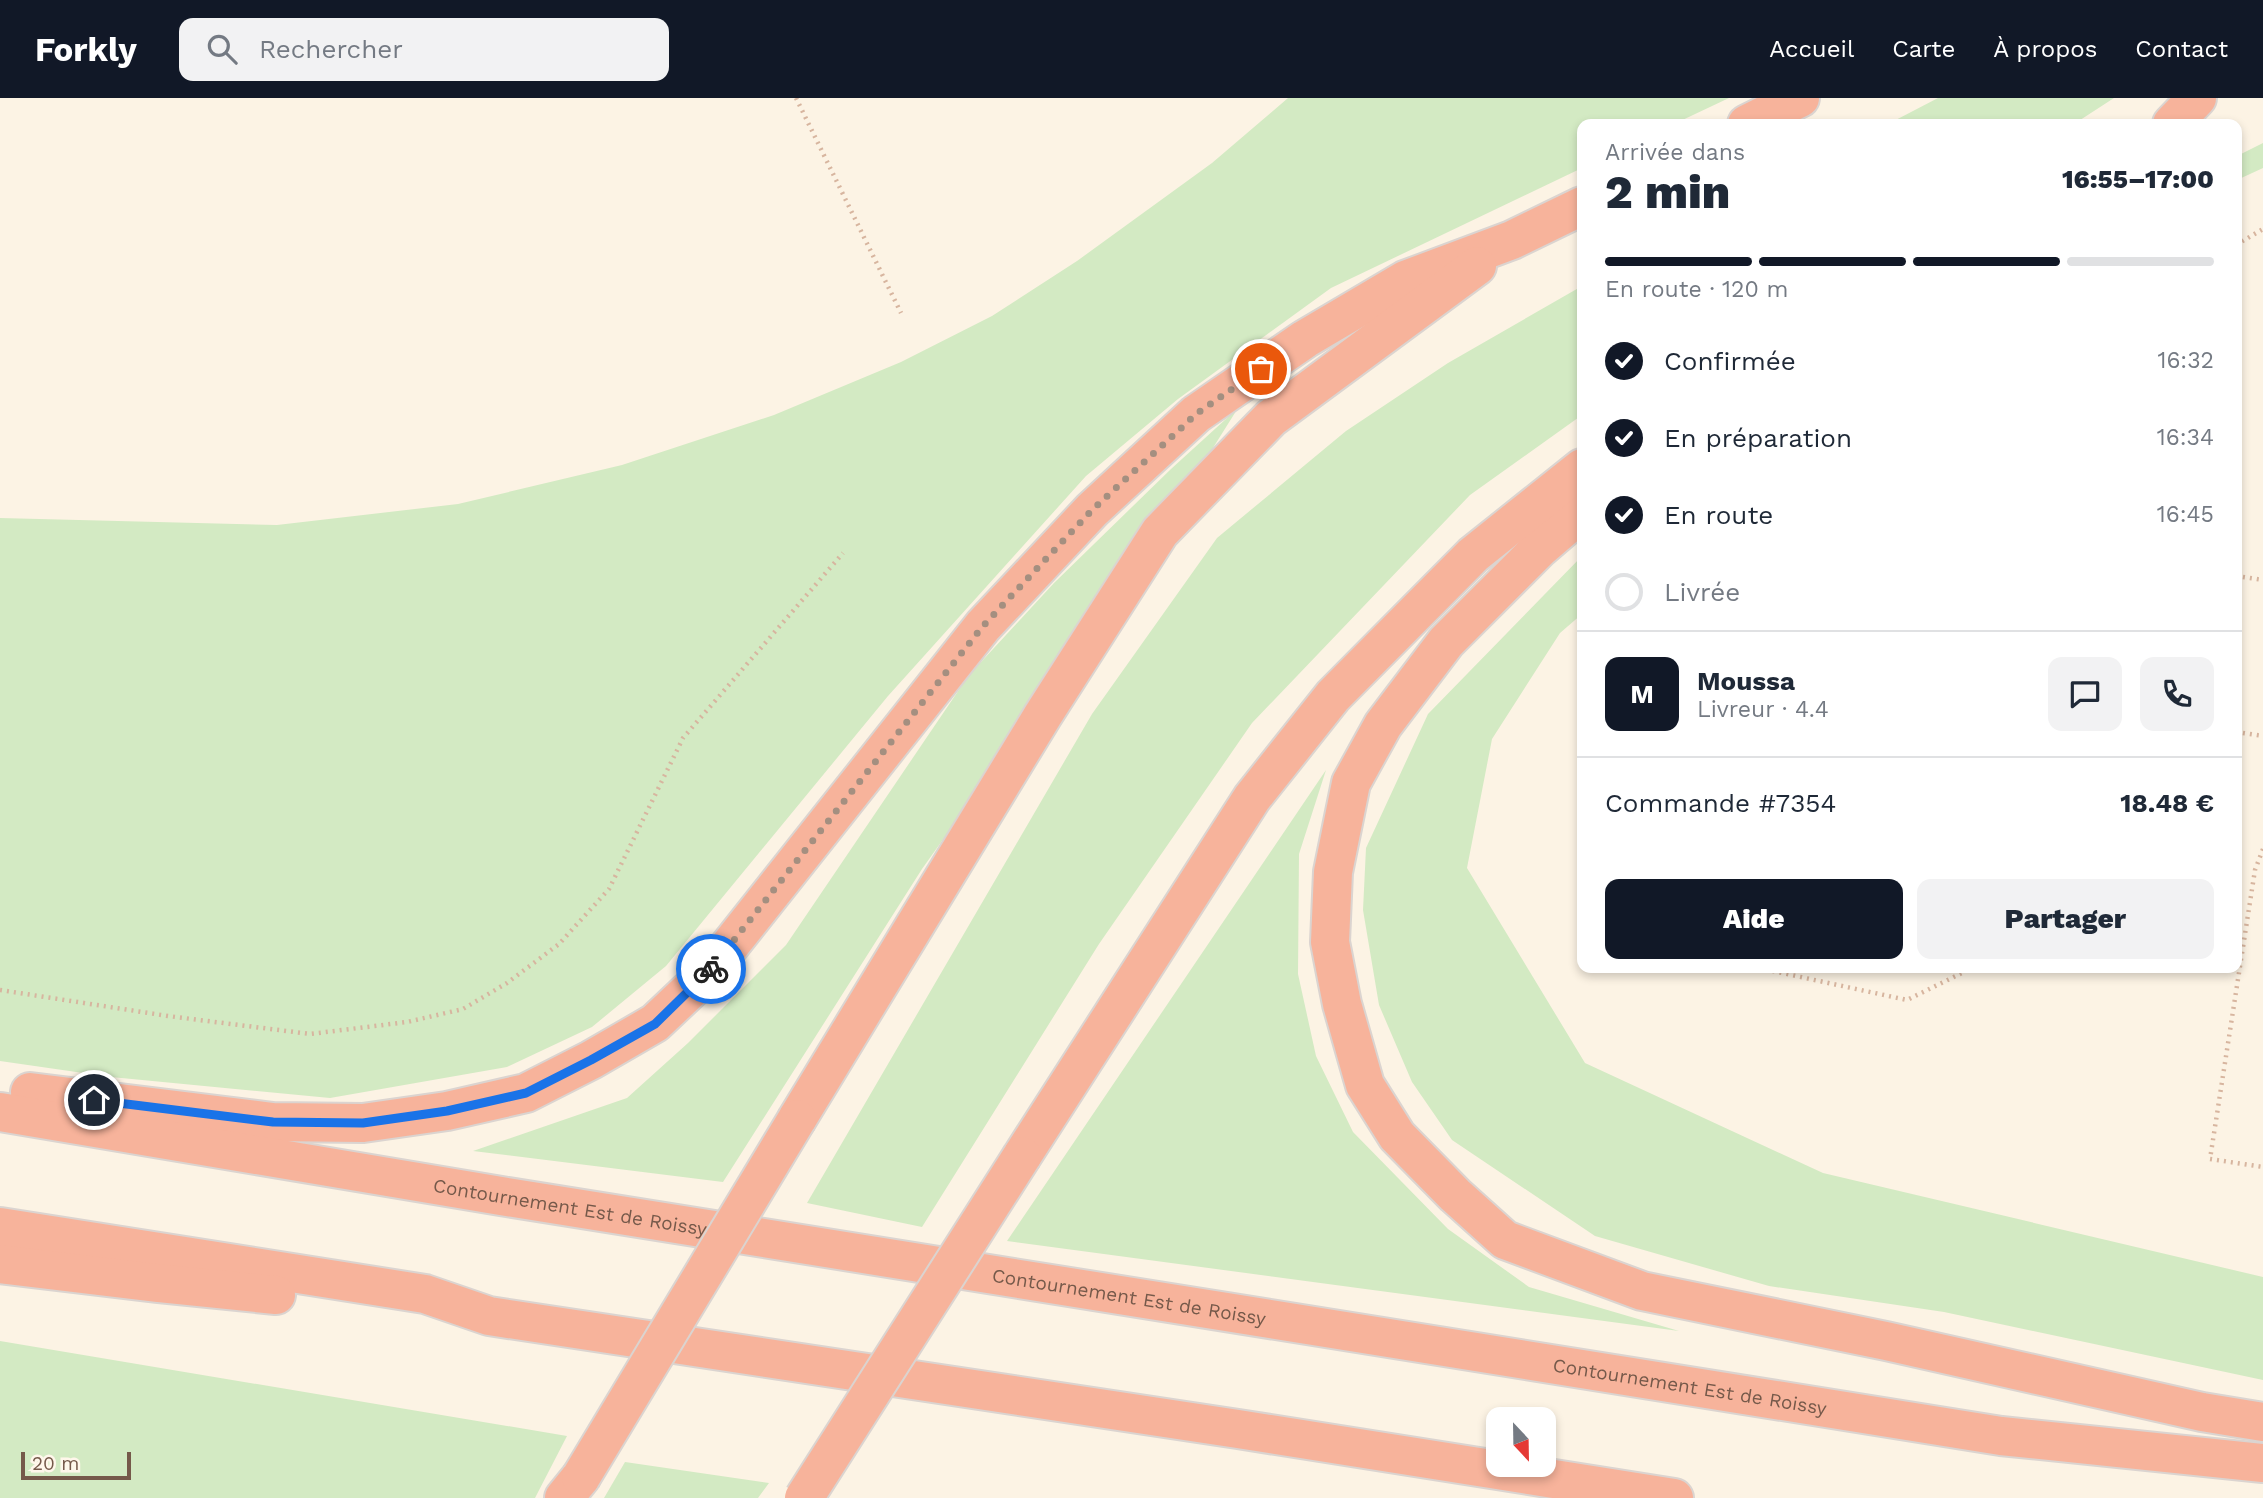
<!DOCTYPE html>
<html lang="fr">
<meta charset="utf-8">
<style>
body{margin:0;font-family:"Work Sans",sans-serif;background:#f2f2f3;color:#1f2937;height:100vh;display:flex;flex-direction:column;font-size:26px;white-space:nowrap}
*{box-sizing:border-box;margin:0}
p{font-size:23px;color:#747a83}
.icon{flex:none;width:38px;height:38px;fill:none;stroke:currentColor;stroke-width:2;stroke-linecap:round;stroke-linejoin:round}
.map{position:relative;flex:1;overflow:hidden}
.drawer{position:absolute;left:1577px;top:21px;width:665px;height:854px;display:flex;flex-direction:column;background:#fff;border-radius:14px;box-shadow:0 4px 10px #0003}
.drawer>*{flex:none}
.needle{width:46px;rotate:158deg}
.fabs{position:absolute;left:1486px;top:1309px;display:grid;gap:14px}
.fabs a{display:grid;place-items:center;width:70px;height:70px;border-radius:14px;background:#fff;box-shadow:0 4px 10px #0003;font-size:35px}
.scale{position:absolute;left:21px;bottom:18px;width:110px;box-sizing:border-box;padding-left:7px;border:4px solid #75594a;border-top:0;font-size:19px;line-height:24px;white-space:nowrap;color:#75594a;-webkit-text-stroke:5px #fff7eb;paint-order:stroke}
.pin{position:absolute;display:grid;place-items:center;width:60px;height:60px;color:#fff;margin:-30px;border:4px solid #fff;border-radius:50%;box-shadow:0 2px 7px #0007}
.courier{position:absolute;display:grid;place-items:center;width:70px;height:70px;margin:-35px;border:5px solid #1a73e8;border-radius:50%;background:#fff;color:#222;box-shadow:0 2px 9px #0007}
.headline em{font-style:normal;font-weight:800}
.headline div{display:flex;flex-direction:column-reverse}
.headline{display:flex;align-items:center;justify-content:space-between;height:119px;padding:0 28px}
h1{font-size:46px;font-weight:800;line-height:52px}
.bar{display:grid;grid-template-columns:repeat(4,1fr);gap:10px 7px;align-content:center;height:84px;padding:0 28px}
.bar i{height:9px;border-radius:5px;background:#e0e1e3}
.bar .on{background:#111827}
.bar p{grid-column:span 4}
.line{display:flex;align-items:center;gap:18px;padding:0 28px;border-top:2px solid #e0e1e3}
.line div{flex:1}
.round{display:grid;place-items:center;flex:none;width:74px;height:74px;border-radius:14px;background:#f2f2f3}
ol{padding:0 28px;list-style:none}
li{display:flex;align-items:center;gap:21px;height:77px}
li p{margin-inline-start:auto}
li .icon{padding:7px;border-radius:50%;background:#111827;color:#fff;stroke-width:4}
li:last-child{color:#747a83}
li i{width:38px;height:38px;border:4px solid #e0e1e3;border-radius:50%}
.action{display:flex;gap:14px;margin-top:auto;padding:14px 28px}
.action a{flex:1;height:80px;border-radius:14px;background:#111827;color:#fff;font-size:28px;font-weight:800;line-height:80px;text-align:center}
.action a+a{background:#f2f2f3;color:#1f2937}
header{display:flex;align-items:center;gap:42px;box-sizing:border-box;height:98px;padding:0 35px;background:#111827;color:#fff}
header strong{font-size:33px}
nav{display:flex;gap:38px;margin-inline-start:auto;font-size:24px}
.search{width:490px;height:63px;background:#f2f2f3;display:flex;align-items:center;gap:18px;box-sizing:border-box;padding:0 24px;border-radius:14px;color:#747a83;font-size:26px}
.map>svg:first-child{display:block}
.green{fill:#d3eac3}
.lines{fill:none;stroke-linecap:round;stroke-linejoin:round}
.highway-casing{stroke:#dbd4d0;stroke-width:42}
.path{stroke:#d7b59f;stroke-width:4.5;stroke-dasharray:2 5;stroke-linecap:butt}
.highway{stroke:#f7b39b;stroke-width:38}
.highway-bridge-casing{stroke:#dbd4d0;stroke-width:42;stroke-linecap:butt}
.highway-bridge{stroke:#f7b39b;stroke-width:38}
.done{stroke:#a48f80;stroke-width:7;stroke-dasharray:0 12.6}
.route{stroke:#1a73e8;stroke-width:9}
.labels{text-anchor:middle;stroke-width:5;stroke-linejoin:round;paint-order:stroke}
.street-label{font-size:19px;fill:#75594a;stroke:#fff7eb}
</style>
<header>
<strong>Forkly</strong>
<div class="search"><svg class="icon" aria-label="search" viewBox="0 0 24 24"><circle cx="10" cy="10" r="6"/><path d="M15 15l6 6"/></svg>Rechercher</div>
<nav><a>Accueil</a><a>Carte</a><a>À propos</a><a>Contact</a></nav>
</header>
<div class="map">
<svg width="2263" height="1400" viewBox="0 0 2263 1400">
<rect width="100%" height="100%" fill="#fcf3e4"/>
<path class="green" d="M1288,0H1729L1674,26H1582V70L1331,190L1178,301L1086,378L888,598L666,868L592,929L507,969L330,1000L111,979L0,963V420L277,427L458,406L622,367L774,317L901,264L992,218L1077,163L1212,65Z
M1938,0H2114L2074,26H1888Z
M2263,45V70L2237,82V58Z
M1582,188V317L1470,397L1252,625L1099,846L922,1129L807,1105L1092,616L1217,440L1346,333L1448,265Z
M1238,310L1147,455L922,771L723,1084L473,1053L627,1000L688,945L786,847L969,577L1054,485L1171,371Z
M1582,458V516L1560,535L1492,641L1467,770L1585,965L1823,1075L2263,1179V1282L1944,1214L1769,1188L1595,1138L1452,1042L1412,984L1379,907L1363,812L1366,750L1428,616Z
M1326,672L1299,756L1298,876L1316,958L1353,1034L1448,1131L1529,1189L1679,1233L1007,1143Z
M0,1243L567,1338L535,1400H0Z
M625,1364L769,1385L758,1400H604Z"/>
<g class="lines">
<g class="highway-casing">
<g id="highway">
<path d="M1747,26L1800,0"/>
<path d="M2172,26L2197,0"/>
<path d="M1582,414L1540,450L1446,544L1383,627L1351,685L1333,774L1330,844L1342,906L1365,987L1397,1038L1455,1097L1505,1142L1642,1193L1886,1243L2202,1314L2263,1324"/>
<path d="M30,994L273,1024L363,1025L447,1013L526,995L591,962L655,925L708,875L983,528L1092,412L1196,316L1305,241L1405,182L1512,142L1582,108"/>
<path id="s1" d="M0,1014L501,1098L2001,1338L2263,1365"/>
<path d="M797,1021L1043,617L1160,434L1271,320L1477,168"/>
<path d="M1022,1058L1252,700L1333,598L1473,457L1582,370"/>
<path d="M0,1129L425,1196L489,1218L1238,1331L1674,1400"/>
<path d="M0,1166L157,1185L276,1197"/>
<path d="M564,1400L581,1379"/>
</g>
</g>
<path class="path" d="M796,0L901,215
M2236,147L2263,131
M2236,478L2263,482
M2236,634L2263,638
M2263,751L2255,772L2210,1061L2263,1069
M1759,870L1907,902L1972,870
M0,892L168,918L310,936L407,924L463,911L507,885L559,846L609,791L683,640L843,455"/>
<use href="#highway" class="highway"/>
<g class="highway-bridge-casing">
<path id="highway-bridge" d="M581,1379L797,1021
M804,1400L1022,1058"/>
</g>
<use href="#highway-bridge" class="highway-bridge"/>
</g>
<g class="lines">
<path class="done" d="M711,871L983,528L1092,412L1179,332L1196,316L1261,271"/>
<path class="route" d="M94,1002L273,1024L363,1025L447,1013L526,995L591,962L655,926L711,871"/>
</g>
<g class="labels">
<g class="street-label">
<text dy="7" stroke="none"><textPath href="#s1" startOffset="578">Contournement Est de Roissy</textPath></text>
<text dy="7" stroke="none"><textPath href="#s1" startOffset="1144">Contournement Est de Roissy</textPath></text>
<text dy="7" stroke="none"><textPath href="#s1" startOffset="1712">Contournement Est de Roissy</textPath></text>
</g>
</g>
</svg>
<div class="fabs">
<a><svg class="needle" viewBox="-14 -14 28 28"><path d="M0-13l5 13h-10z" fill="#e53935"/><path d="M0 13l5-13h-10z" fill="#747a83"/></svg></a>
</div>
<div class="scale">20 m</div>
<div class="pin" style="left:1261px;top:271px;background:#ea580c"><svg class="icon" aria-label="bag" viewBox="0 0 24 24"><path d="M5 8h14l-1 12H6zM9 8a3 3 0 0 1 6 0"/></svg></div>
<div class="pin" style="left:94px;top:1002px;background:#1f2937"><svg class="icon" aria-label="home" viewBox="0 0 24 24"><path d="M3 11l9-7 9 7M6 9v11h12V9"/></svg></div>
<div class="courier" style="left:711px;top:871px"><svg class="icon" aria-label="bike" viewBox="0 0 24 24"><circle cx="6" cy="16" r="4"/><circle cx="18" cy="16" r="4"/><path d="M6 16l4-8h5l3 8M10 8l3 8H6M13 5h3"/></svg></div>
<section class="drawer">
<div class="headline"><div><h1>2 min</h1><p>Arrivée dans</p></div><em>16:55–17:00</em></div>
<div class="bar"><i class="on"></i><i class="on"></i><i class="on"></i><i></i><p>En route · 120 m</p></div>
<ol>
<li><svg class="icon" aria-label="check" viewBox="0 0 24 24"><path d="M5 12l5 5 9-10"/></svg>Confirmée<p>16:32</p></li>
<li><svg class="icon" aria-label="check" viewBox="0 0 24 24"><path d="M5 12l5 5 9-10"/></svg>En préparation<p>16:34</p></li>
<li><svg class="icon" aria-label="check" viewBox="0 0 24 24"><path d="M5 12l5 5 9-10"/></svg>En route<p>16:45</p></li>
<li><i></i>Livrée</li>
</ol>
<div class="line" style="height:126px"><b class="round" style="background:#111827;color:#fff">M</b><div><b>Moussa</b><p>Livreur · 4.4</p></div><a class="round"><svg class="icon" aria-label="chat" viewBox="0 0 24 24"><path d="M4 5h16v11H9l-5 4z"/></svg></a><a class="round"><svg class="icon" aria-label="phone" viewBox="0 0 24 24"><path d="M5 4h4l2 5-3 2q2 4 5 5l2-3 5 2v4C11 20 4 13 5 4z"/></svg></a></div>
<div class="line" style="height:91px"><div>Commande #7354</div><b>18.48 €</b></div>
<div class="action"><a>Aide</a><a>Partager</a></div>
</section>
</div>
